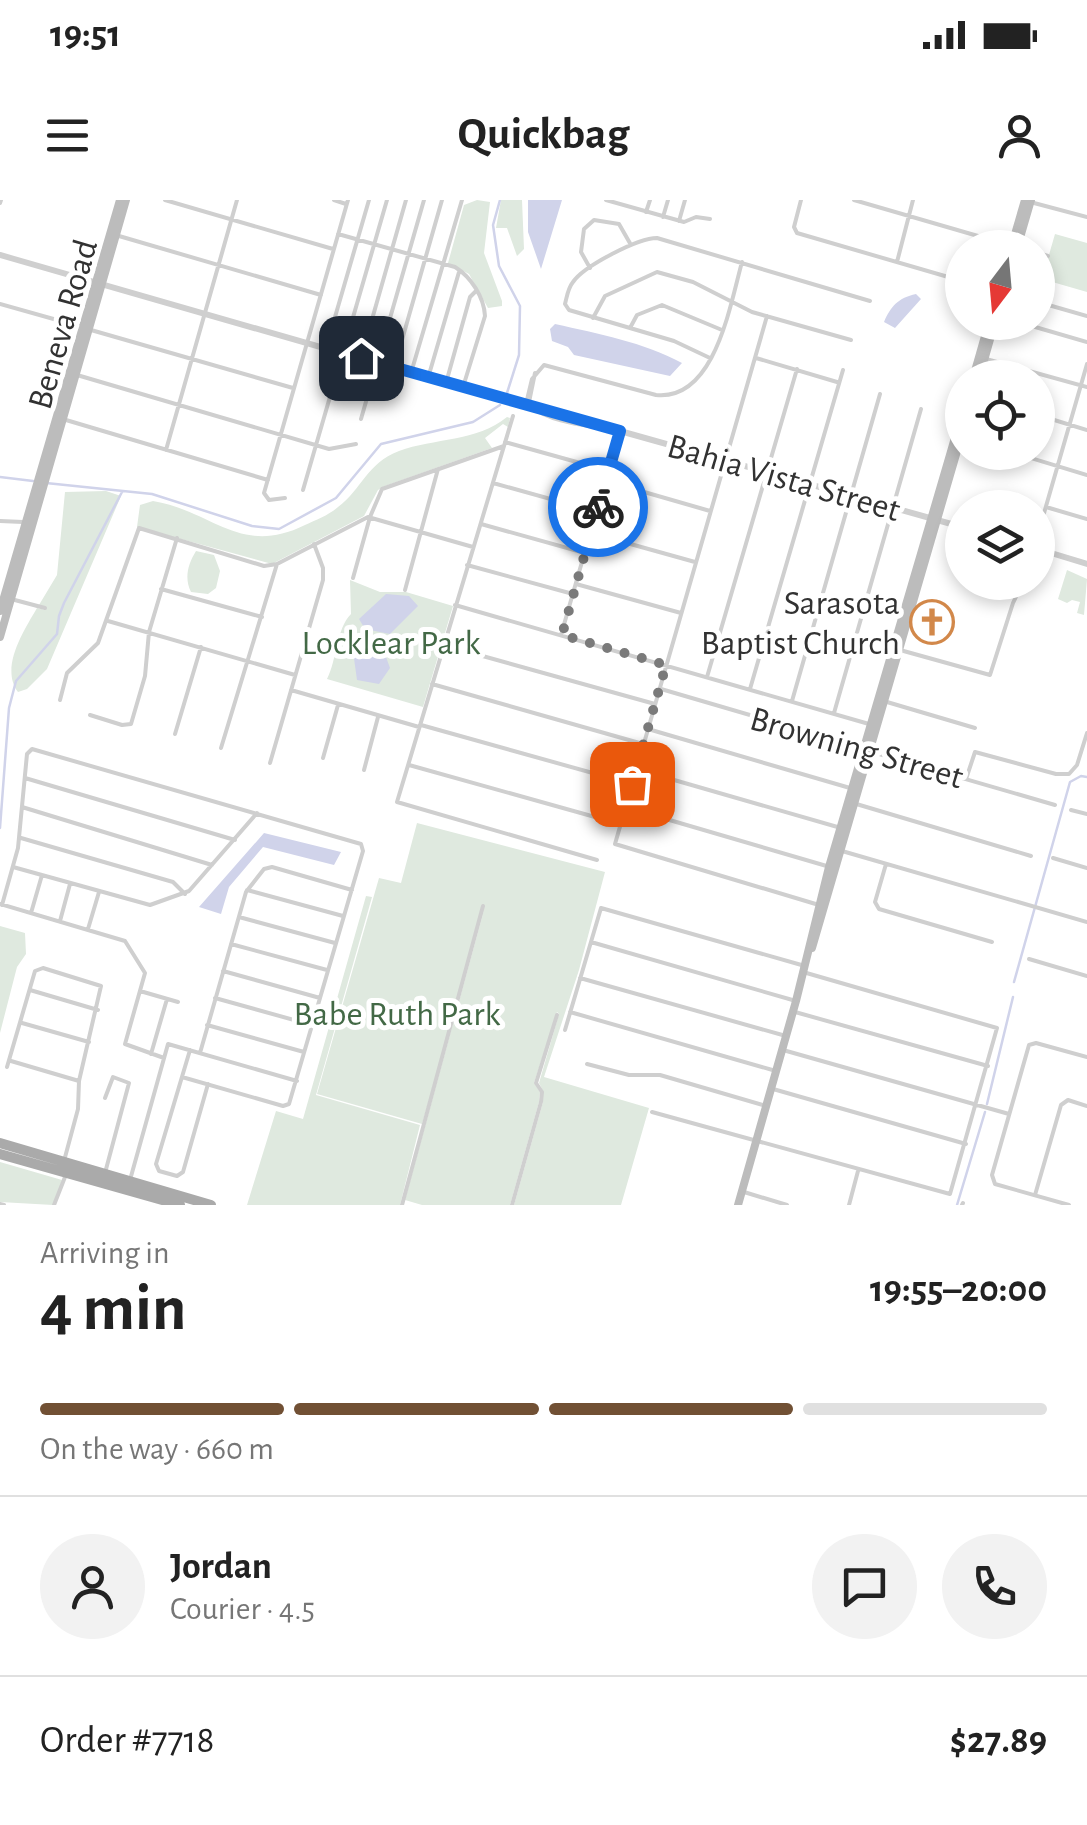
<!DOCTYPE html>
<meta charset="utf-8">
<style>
body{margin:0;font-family:"Alegreya Sans",sans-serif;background:#f2f2f2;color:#222;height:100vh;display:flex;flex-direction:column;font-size:38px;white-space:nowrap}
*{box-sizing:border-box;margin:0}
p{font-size:32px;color:#767676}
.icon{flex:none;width:55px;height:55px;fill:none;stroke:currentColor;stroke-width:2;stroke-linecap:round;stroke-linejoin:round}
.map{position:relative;height:1005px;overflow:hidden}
.sheet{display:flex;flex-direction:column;background:#fff;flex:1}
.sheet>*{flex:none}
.needle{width:65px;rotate:196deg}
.tools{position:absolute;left:945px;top:30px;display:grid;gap:20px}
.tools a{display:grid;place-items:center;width:110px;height:110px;border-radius:50%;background:#fff;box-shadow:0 5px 15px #0003;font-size:50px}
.pin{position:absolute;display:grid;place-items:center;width:85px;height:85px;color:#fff;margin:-42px;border-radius:20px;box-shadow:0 5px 15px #0006}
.courier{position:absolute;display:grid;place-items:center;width:100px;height:100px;margin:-50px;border:8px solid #1a73e8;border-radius:50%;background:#fff;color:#222;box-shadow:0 2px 12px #0007}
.head em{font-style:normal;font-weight:700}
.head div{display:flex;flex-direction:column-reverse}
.head{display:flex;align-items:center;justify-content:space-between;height:170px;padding:0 40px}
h1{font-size:65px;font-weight:700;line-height:75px}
.bar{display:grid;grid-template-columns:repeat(4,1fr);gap:15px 10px;align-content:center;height:120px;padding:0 40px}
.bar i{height:12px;border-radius:8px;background:#e0e0e0}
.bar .on{background:#715034}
.bar p{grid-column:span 4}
.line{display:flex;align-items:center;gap:25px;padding:0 40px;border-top:2px solid #e0e0e0}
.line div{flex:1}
.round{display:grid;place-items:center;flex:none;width:105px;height:105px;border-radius:52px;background:#f2f2f2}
.status{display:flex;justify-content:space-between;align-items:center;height:70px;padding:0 50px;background:#fff;direction:ltr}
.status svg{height:28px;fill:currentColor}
header{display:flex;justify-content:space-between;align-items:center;height:130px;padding:0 40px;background:#fff;font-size:45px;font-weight:700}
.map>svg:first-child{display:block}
.green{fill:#dfe9df}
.water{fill:#d0d3ea}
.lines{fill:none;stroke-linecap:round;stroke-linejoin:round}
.stream{stroke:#d0d3ea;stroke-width:2.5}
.minor{stroke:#cfcfcf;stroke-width:4}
.tertiary{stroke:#cfcfcf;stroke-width:6}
.secondary{stroke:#bcbcbc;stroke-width:8}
.primary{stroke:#aaa;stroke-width:10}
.done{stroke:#7a7a7a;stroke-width:10;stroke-dasharray:0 18}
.route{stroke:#1a73e8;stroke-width:12}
.labels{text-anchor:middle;stroke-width:10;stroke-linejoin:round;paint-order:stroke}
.street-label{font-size:35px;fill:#323232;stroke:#fff}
.poi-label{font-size:35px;fill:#323232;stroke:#fff;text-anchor:end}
.park-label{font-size:35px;fill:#436946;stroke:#fff}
</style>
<div class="status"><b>19:51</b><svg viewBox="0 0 49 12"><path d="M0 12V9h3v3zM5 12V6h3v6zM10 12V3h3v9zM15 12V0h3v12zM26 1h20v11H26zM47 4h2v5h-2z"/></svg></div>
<header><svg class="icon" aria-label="menu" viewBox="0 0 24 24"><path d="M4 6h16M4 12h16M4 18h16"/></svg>Quickbag<svg class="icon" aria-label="person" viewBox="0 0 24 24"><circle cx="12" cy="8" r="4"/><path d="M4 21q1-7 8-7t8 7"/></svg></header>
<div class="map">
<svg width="1087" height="1005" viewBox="0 0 1087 1005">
<rect width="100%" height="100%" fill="#fff"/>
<path class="green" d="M477,0L490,2L484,53L502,101V106L488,108L469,74L448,63L464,5Z
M501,0H522L524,49L517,56L507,28H496Z
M1055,34L1087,43V92L1042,79Z
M507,217L510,218L508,227L503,224L485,238L492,248L385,286L378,290L364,316L272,364L137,327L140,305L153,301C213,311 240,357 305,325C316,320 329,315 338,307C363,288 366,264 399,251C434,238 477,242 507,217Z
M106,291L121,296L47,469L27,489L18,492C0,468 23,432 37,408L46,410V407L39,405L57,375L65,292Z
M196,351L214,355L220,371L216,388L208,394L191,392C184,378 188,364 196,351Z
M1067,370L1087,379L1084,415L1077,413L1080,402L1072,400L1067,403L1058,399Z
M350,380L380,392H406L453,406L423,507L327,479C337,460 336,429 351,414Z
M417,623L605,672L579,770L544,877L649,908L621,1005H514L543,902V891L539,883L559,814L557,812L534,883L540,892L539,902L510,1005H422L405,1000L485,706L422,924L317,894L379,678L401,683Z
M366,696L372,697L316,895L420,925L400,1005H247L276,911L303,919Z
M0,726L25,733L26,754L17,767L0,833Z
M0,962L62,980L53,1005L0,1002Z"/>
<path class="water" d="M528,0H562L541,69L528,32Z
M916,94L921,99L895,128L884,122C891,106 898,98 916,94Z
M555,124C599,134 643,142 682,163L670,176L574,155L568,147L552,141L550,129Z
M386,394L409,396L418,406L390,434L365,429L359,419Z
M361,437L382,446L390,468L379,484L357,480L352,444Z
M264,633L341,652L334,665L263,647L229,687L221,714L199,707Z"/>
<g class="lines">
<path class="stream" d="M500,0L493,25L499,66L520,106L519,155L507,193
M0,277L33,281
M46,283L152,294L252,326L279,329L336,298L381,244L473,222L500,205
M0,628L9,508L16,481L57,434L59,416L64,403L122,292
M1014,782L1070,582L1081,576L1087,577
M987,904L1013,797
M957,1005L985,912"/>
<path class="minor" d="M165,0L333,49
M334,0L346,4
M606,0L684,22L696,17L710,19
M801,0L794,27L797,33L962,81
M854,0L1009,45
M0,3L1,0
M1034,3L1087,17
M646,12L650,0
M663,17L668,0
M679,21L685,0
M338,34L455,67C471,77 484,97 485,116L463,187
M119,36L321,95
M1038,53L1048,56
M897,62L913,0
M590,68L581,52L584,29L594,20L619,24L631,45
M1038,102L1087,116
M0,104L82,127
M767,116L615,644L819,705
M593,118L605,96L657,72L693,82L752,112L851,140
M1018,122L1087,142
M630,128L637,115L662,105L722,130
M91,130L293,188
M326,148L369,0
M361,158L406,0
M710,158L674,141L569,110L565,104C567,96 568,88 573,82C584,66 638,38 657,38L870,101
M756,158L837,182
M986,159L1087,187
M394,168L442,0
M411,173L462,0
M77,175L329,249L356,244
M428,178L459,72
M446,183L470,97L476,91
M529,202L535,173
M526,204L532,179L544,165L656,195C715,201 730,105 742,62
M1038,215L1087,230
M513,216L397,602L597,660
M361,219L424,0
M66,220L268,280
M505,242L609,271
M166,250L237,0
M1011,252L1087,275
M606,281L710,311
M493,283L597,312
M303,290L387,0
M285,298L269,300L264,293L348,0
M1046,307L1087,319
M0,321L23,322
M481,324L585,353
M591,333L695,362
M1038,334L1087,164
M467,365L573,394
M353,378L370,317L382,289L504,246
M576,384L681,413
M161,389L262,417
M405,390L438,269
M11,399L45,408
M455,405L869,524
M108,421L295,475
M561,435L619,233
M443,445L655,504
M900,450L990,475L1013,403L1023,382
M707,477L797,169
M432,484L643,544
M661,489L863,548
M750,489L843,170
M291,490L419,527
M60,500L67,473L98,443L139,328L264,366L277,364L368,317L473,347
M792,501L880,194
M887,502L975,528
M834,513L921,209
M90,515L122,525L131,524L145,476L149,432L177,338
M421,525L632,584
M648,529L850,588
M175,534L201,447
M221,548L277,364
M872,552L1055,605
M323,558L338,505
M270,563L323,380V368L314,344
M409,565L620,624
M636,569L841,628
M364,570L378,517
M25,578L235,640
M966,579L975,552L1056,574H1069L1077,565L1087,533
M853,603L1031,656
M22,607L212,665
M625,607L830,667
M1071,610L1087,614
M21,638L173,682L185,694
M842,651L1087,722
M1053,658L1087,668
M886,664L875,702L879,709L992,742
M13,667L150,705L189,691L257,613
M247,690L343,716
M0,704L125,741L145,773L125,844L164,858
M2,705L18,648L27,554L32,549L361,644L363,651L289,904L283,906L182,877
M31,713L42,675
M239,717L335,743
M60,721L70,684
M88,729L99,692
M591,742L796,801
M231,744L327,770
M1029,759L1087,776
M223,771L320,798
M580,778L786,836
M30,790L98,810
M140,791L178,802
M215,798L312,825
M570,812L776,871
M795,812L988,866
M22,823L89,842
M207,825L304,852
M565,830L601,708L805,766
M190,850L156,964L159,971L177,976L183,972L208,884
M783,850L1009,914
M200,853L246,692L264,669L272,667L352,690
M151,854L167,799
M11,861L79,881
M587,864L629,875H660L766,906
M7,867L35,771L43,768L101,786L79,881L78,909L64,961
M773,889L966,944
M652,912L950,994L997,828L803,772
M105,973L129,883L113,877L105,898
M130,980L168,844L297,881
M744,992L787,1005
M1035,995L1061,905L1068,900L1087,906
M0,1004L4,1005
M54,1005L65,977
M402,1005L483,706
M512,1005L541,902L542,892L536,883L557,815
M849,1005L858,971
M962,1005L963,1003
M1069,1005L995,984L992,975L1029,845L1036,843L1087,857"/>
<path class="tertiary" d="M0,55L463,188L599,223L604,227
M532,206C556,224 592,224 620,231L962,327
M1038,349L1087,364"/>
<path class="secondary" d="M1011,48L1025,0
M1017,48L1031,0
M973,178L989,122
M979,178L995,122
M0,411L120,0
M0,437L126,0
M812,748L962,234
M738,1005L796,801L829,667L962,214"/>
<path class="primary" d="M0,943L211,1005
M0,954L180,1005"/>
</g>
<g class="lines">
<path class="done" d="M598,307L562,435L666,465L632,584"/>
<path class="route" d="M361,158L620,231L598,307"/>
</g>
<defs>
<g id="church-ring" transform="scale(2.25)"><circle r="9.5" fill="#fff" stroke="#d2884a" stroke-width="1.5"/><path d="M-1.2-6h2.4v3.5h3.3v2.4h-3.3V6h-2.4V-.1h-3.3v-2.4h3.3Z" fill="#d2884a"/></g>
</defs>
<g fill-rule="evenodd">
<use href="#church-ring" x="932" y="422"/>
</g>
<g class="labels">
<g class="street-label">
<text transform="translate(62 124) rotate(-74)" y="12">Beneva Road</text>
<text transform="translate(784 277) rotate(16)" y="12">Bahia Vista Street</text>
<text transform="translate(857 547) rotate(16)" y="12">Browning Street</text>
</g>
<g class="poi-label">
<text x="900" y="414">Sarasota<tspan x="900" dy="40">Baptist Church</tspan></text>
</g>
<g class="park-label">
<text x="391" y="454">Locklear Park</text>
<text x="397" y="825">Babe Ruth Park</text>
</g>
</g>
</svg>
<div class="tools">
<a><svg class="needle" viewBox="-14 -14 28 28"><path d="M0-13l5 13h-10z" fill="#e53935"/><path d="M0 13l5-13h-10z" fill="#767676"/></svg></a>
<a><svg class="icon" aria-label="locate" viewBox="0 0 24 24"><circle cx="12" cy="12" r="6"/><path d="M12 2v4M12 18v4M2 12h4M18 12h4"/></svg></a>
<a><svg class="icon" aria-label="layers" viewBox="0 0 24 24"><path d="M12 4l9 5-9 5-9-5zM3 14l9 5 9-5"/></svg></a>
</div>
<div class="pin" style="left:632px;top:584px;background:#ea580c"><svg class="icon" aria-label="bag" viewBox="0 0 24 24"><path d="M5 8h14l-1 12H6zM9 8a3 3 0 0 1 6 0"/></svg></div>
<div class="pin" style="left:361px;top:158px;background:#1f2937"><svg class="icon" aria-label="home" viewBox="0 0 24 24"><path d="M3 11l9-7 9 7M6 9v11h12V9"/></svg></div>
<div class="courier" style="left:598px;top:307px"><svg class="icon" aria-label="bike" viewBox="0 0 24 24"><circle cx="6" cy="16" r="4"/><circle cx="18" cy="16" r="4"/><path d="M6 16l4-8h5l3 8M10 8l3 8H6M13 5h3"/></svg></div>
</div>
<section class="sheet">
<div class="head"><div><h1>4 min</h1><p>Arriving in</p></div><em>19:55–20:00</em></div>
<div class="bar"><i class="on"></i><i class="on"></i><i class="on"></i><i></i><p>On the way · 660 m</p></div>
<div class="line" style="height:180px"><a class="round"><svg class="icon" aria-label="person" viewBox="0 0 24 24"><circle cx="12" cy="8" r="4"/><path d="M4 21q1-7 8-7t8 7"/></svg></a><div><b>Jordan</b><p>Courier · 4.5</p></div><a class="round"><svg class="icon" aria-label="chat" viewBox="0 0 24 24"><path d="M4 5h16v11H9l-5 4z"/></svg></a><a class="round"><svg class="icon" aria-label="phone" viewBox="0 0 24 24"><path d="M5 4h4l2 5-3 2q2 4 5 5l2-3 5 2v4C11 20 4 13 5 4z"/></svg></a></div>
<div class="line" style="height:130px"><div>Order #7718</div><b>$27.89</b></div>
</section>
